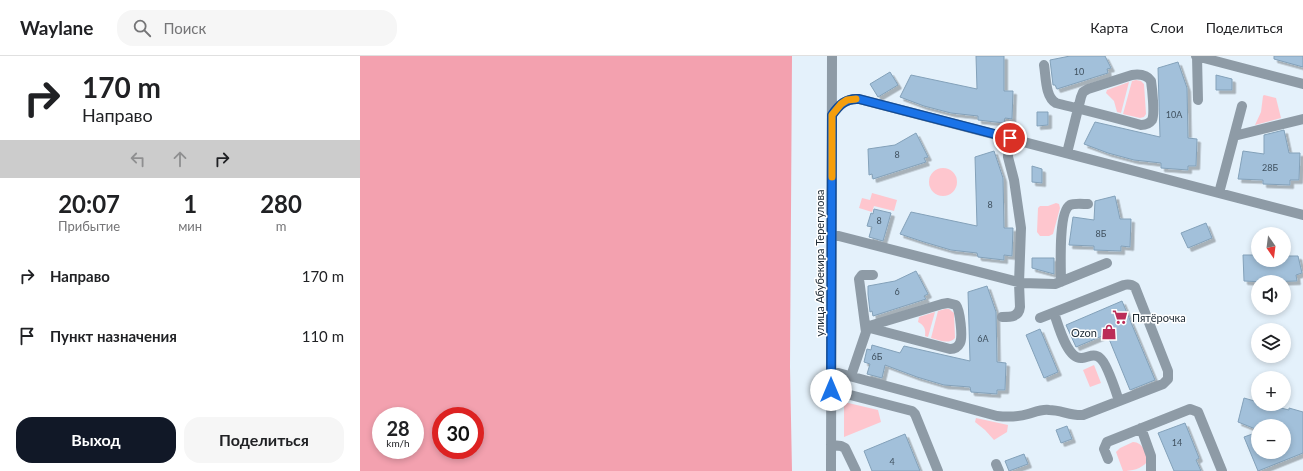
<!DOCTYPE html>
<html lang="ru">
<head>
<meta charset="utf-8">
<style>
  body { margin:0; font-family:Lato,sans-serif; background:#f6f6f6; color:#202124; height:100vh; display:flex; flex-direction:column; font-size:15px; white-space:nowrap }
  * { box-sizing:border-box; margin:0 }
  p { font-size:13px; color:#757577 }
  .icon { flex:none; width:22px; height:22px; fill:none; stroke:currentColor; stroke-width:2; stroke-linecap:round; stroke-linejoin:round }
  .map { position:relative; flex:1; overflow:hidden }
  .drawer { display:flex; flex-direction:column; background:#fff; width:360px }
  .drawer>* { flex:none }
  .top-card { background:#fff; color:#202124; overflow:hidden }
  .needle { width:26px; rotate:166deg }
  .buttons { position:absolute; left:891px; top:171px; display:grid; gap:8px }
  .buttons a { display:grid; place-items:center; width:40px; height:40px; border-radius:50%; background:#fff; box-shadow:0 2px 6px #0003; font-size:20px }
  .speed { position:absolute; left:12px; top:351px; display:flex; gap:8px; font-size:20px; font-weight:700; text-align:center }
  .speed>* { display:grid; place-content:center; width:52px; height:52px; border-radius:50%; background:#fff; box-shadow:0 2px 6px #0003; line-height:1 }
  .speed small { font-size:10px; font-weight:400 }
  .speed .limit { border:6px solid #d22; background:#fff; color:#111 }
  .pin { position:absolute; display:grid; place-items:center; width:34px; height:34px; color:#fff; margin:-17px; border:2px solid #fff; border-radius:50%; box-shadow:0 1px 4px #0007 }
  .me { position:absolute; width:44px; margin:-22px; rotate:0deg; stroke-linejoin:round; filter:drop-shadow(0 0 3px #0008) }
  .turn { display:flex; align-items:center; gap:14px; height:84px; padding:0 16px; font-size:18px }
  .turn .icon { width:52px; height:52px; stroke-width:2.5 }
  .turn b { display:block; font-size:28px; line-height:34px }
  .lanes { display:flex; align-items:center; height:38px; padding:0 16px; background:#0003; justify-content:center; gap:20px; direction:ltr }
  .lanes .off { opacity:.35 }
  .eta { display:flex; justify-content:space-evenly; align-items:center; height:68px; text-align:center }
  .eta b { font-size:24px; font-weight:700; line-height:28px }
  .primary-button { display:flex; gap:8px; margin-top:auto; padding:8px 16px }
  .primary-button a { flex:1; height:46px; border-radius:16px; background:#111827; color:#fff; font-size:16px; font-weight:700; line-height:46px; text-align:center }
  .primary-button a+a { background:#f6f6f6; color:#202124 }
  ul { padding:0; list-style:none }
  li { display:flex; align-items:center; gap:12px; height:60px; padding:0 16px }
  li div { flex:1 }
  li b { display:block; font-size:15px }
  li em { font-style:normal }
  header { display:flex; align-items:center; gap:24px; box-sizing:border-box; height:56px; padding:0 20px; background:#fff; border-bottom:1px solid #e0e0e0 }
  header strong { font-size:19px }
  nav { display:flex; gap:22px; margin-inline-start:auto; font-size:14px }
  .search { width:280px; height:36px; background:#f6f6f6; display:flex; align-items:center; gap:10px; box-sizing:border-box; padding:0 14px; border-radius:16px; color:#757577; font-size:15px }
  main { display:flex; flex:1; min-height:0 }
  .map>svg:first-child { display:block }
  .green { fill:#fec6ce }
  .forest { fill:#f3a1af; fill-rule:evenodd }
  .building { fill:#a2c0da; stroke:#83a1b9; filter:url(#shadow) }
  .lines { fill:none; stroke-linecap:round; stroke-linejoin:round }
  .minor { stroke:#8e9ba6; stroke-width:10 }
  .route-casing { stroke:#114b97; stroke-width:10 }
  .route { stroke:#1a73e8; stroke-width:7 }
  .slow { stroke:#f59e0b; stroke-width:7 }
  .labels { text-anchor:middle; dominant-baseline:central; stroke-width:3; stroke-linejoin:round; paint-order:stroke }
  .number-label { font-size:9px; fill:#40515f }
  .street-label { font-size:11px; fill:#202c36; stroke:#fff }
  .poi-label { font-size:11px; fill:#202c36; stroke:#fff; text-anchor:start }
</style>
</head>
<body>
<header>
<strong>Waylane</strong>
<div class="search"><svg class="icon" aria-label="search" viewBox="0 0 24 24"><circle cx="10" cy="10" r="6"/><path d="M15 15l6 6"/></svg>Поиск</div>
<nav><a>Карта</a><a>Слои</a><a>Поделиться</a></nav>
</header>
<main>
<section class="drawer">
<div class="top-card">
<div class="turn"><svg class="icon" aria-label="right" viewBox="0 0 24 24"><path d="M7 20v-9h11M14 6l5 5-5 5"/></svg><div><b>170 m</b>Направо</div></div>
<div class="lanes"><svg class="icon off" aria-label="left" viewBox="0 0 24 24"><path d="M17 20v-9H6M10 6l-5 5 5 5"/></svg><svg class="icon off" aria-label="ahead" viewBox="0 0 24 24"><path d="M12 20V5M6 11l6-6 6 6"/></svg><svg class="icon" aria-label="right" viewBox="0 0 24 24"><path d="M7 20v-9h11M14 6l5 5-5 5"/></svg></div>
</div>
<div class="eta">
<div><b>20:07</b><p>Прибытие</p></div>
<div><b>1</b><p>мин</p></div>
<div><b>280</b><p>m</p></div>
</div>
<ul>
<li><svg class="icon" aria-label="right" viewBox="0 0 24 24"><path d="M7 20v-9h11M14 6l5 5-5 5"/></svg><div><b>Направо</b></div><em>170 m</em></li>
<li><svg class="icon" aria-label="arrive" viewBox="0 0 24 24"><path d="M6 21V4h12l-3 4 3 4H6"/></svg><div><b>Пункт назначения</b></div><em>110 m</em></li>
</ul>
<div class="primary-button"><a>Выход</a><a>Поделиться</a></div>
</section>
<div class="map">
<svg width="943" height="415" viewBox="0 0 943 415">
  <defs>
    <filter id="shadow"><feDropShadow dx="3.5" dy="3.5" stdDeviation="0" flood-color="#0004"/></filter>
  </defs>
  <rect width="100%" height="100%" fill="#e4f1fb"/>
  <path class="green" d="M776,24L781,25L784,28L786,58L784,61L780,62L763,58L772,25Z
    M769,26L761,57L757,56L754,45L746,37L747,34Z
    M904,39L916,42L921,62L895,69L901,56L903,40Z
    M569 126a14 14 0 1 1 28 0a14 14 0 1 1-28 0Z
    M512,137L537,144L534,155L514,150L512,156L499,152L502,142L510,144Z
    M696,147L699,148L700,152L693,178L689,180H680L677,176L678,152L680,150H688Z
    M585,253H589L594,257L595,282C589,289 579,284 571,282L578,255Z
    M575,256L568,281L565,280C566,273 564,269 558,266L559,261Z
    M734,309L741,327L730,331L723,314Z
    M484,346L518,354L521,366L484,381Z
    M616,362L648,369L647,376L634,384L625,374L615,366Z
    M773,386C783,386 787,398 787,406C781,413 772,415 763,415L756,396L760,392Z"/>
  <path class="forest" d="M0,0H432L430,311L432,415H0ZM21,360H55V394H21ZM81,360H115V394H81Z"/>
  <path class="building" d="M616,0H644V35H653L652,63L645,62L644,67L618,64V60L591,57L564,50L540,41L551,19L617,33Z
    M710,0H745L751,12L747,13L748,17L697,33L695,29H693L690,4Z
    M914,0H943V11L914,3Z
    M818,6L827,32L828,82L837,83L836,110H828V114L801,112V107L774,104L748,97L724,88L735,66L800,81L798,12Z
    M530,16L538,29L518,41L510,28Z
    M856,19L872,23V34H856Z
    M677,56H688V69L677,70Z
    M924,74L929,97H940L939,124H930V129L903,128V124L878,123L883,95L904,98V79Z
    M556,77L568,101L564,102L566,106L513,123L512,118L509,119L508,93L535,89Z
    M634,95L643,122L644,172H653L652,200L644,199V204L618,201L617,197L591,194L564,186L540,178L551,156L617,170L615,101Z
    M672,110L682,113V127L672,126Z
    M755,140L760,163H771L770,191L761,190V195L734,194V190L709,189L713,161L734,164L735,145Z
    M514,153L531,157L523,185L509,181L512,171L507,170L511,157L513,158Z
    M846,167L852,182L828,192L821,177Z
    M883,199H898V204H924V200H938L942,217L936,219L937,225L904,226L884,225Z
    M672,202H694V218L672,212Z
    M556,215L568,238L564,240L566,243L513,260L512,255L510,256L508,238V230L535,225Z
    M627,230L636,256L637,306L646,307L645,334H637V338L611,336L610,331L584,329L557,321L525,309L522,322L507,318L510,308L504,306L507,293L511,294L512,289L540,297L544,290L610,305L608,236Z
    M762,245L795,324L770,334L747,278L716,291L706,269Z
    M680,273L698,316L684,322L666,279Z
    M884,342L898,346V348H905L929,354V352L943,356V397L898,415L884,381L898,376V396H924V370H898V374L878,366Z
    M825,367L839,402L836,404L841,415H814L798,377Z
    M707,370L712,383L701,387L696,374Z
    M545,378L560,415H512L504,395Z
    M664,398L668,408L649,415L645,405Z"/>
  <g class="lines">
    <path class="minor" d="M836,0L943,28
      M837,0L838,44
      M684,9C686,20 685,41 696,47C724,54 753,61 781,69C785,69 789,68 792,64C795,58 792,32 791,25C787,19 779,18 772,19L728,33L723,36L721,41L707,97
      M472,59C479,49 486,42 499,43L943,159
      M874,80L943,63
      M859,137L882,50
      M471,178L662,227L695,228L747,207
      M701,226C701,212 698,156 710,149C714,147 723,148 728,148
      M582,248L588,247L596,249C600,254 603,281 600,287C598,291 595,293 590,293L506,271Z
      M694,257C698,268 707,304 722,302C729,301 734,297 740,302C747,307 756,336 759,345
      M642,261C651,261 659,261 660,251L659,227L661,172L654,124L648,101L649,82
      M471,315L637,360C648,361 658,361 668,358C675,356 682,353 689,354C701,354 711,360 723,359L803,328L808,323V315L775,231C771,228 768,228 764,229L680,262
      M491,320L506,276L499,223L502,219H513
      M471,334L552,355L555,358L578,415
      M781,372L791,400V415
      M471,389L481,390L485,392L496,415
      M748,403L744,393L747,386L830,353L838,356L862,415
      M636,408L639,415
      M471,415L472,0"/>
  </g>
  <g class="lines">
    <g class="route-casing">
      <path id="route" d="M471,334L472,59C479,49 486,42 499,43L650,82"/>
    </g>
    <use href="#route" class="route"/>
    <path class="slow" d="M472,121V59L481,48L487,44L496,43"/>
  </g>
  <defs>
    <g id="supermarket-bare" transform="scale(1.2)"><path d="M-6-5.5h2.5l.6 2H6L4.5 2H-2.5L-4.4-4H-6ZM-1.5 3.2a1.3 1.3 0 1 0 .1 0ZM3 3.2a1.3 1.3 0 1 0 .1 0Z" fill="#bb2c58" stroke="#fff" stroke-width="2.5" paint-order="stroke"/></g>
    <g id="shop-bare" transform="scale(1.2)"><path d="M-5-2.5h2.3a2.7 3.5 0 0 1 5.4 0H5L5.5 6h-11ZM-1.5-2.5h3a1.5 2.3 0 0 0-3 0Z" fill="#bb2c58" stroke="#fff" stroke-width="2.5" paint-order="stroke"/></g>
  </defs>
  <g fill-rule="evenodd">
    <use href="#supermarket-bare" x="760" y="261"/>
    <use href="#shop-bare" x="749" y="276"/>
  </g>
  <g class="labels">
    <g class="number-label">
      <text x="719" y="15">10</text>
      <text x="814" y="58">10А</text>
      <text x="537" y="98">8</text>
      <text x="910" y="111">28Б</text>
      <text x="630" y="148">8</text>
      <text x="519" y="164">8</text>
      <text x="741" y="177">8Б</text>
      <text x="537" y="235">6</text>
      <text x="623" y="282">6А</text>
      <text x="517" y="300">6Б</text>
      <text x="817" y="386">14</text>
      <text x="532" y="405">4</text>
    </g>
    <g class="street-label">
      <text transform="translate(459 207) rotate(-90)">улица Абубекира Терегулова</text>
    </g>
    <g class="poi-label">
      <text x="772" y="261">Пятёрочка</text>
      <text x="737" y="276" text-anchor="end">Ozon</text>
    </g>
  </g>
</svg>
<div class="buttons">
<a><svg class="needle" viewBox="-14 -14 28 28"><path d="M0-13l5 13h-10z" fill="#e53935"/><path d="M0 13l5-13h-10z" fill="#757577"/></svg></a>
<a><svg class="icon" aria-label="sound" viewBox="0 0 24 24"><path d="M4 9h4l5-4v14l-5-4H4zM17 9q2 3 0 6"/></svg></a>
<a><svg class="icon" aria-label="layers" viewBox="0 0 24 24"><path d="M12 4l9 5-9 5-9-5zM3 14l9 5 9-5"/></svg></a>
<a>+</a>
<a>−</a>
</div>
<div class="speed"><div>28<small>km/h</small></div><div class="limit">30</div></div>
<div class="pin" style="left:650px;top:82px;background:#d93025"><svg class="icon" aria-label="arrive" viewBox="0 0 24 24"><path d="M6 21V4h12l-3 4 3 4H6"/></svg></div>
<svg class="me" style="left:471px;top:334px" viewBox="-20 -20 40 40"><circle r="19" fill="#fff"/><path d="M0-13L10 11 0 6-10 11z" fill="#1a73e8"/></svg>
</div>
</main>
</body>
</html>
